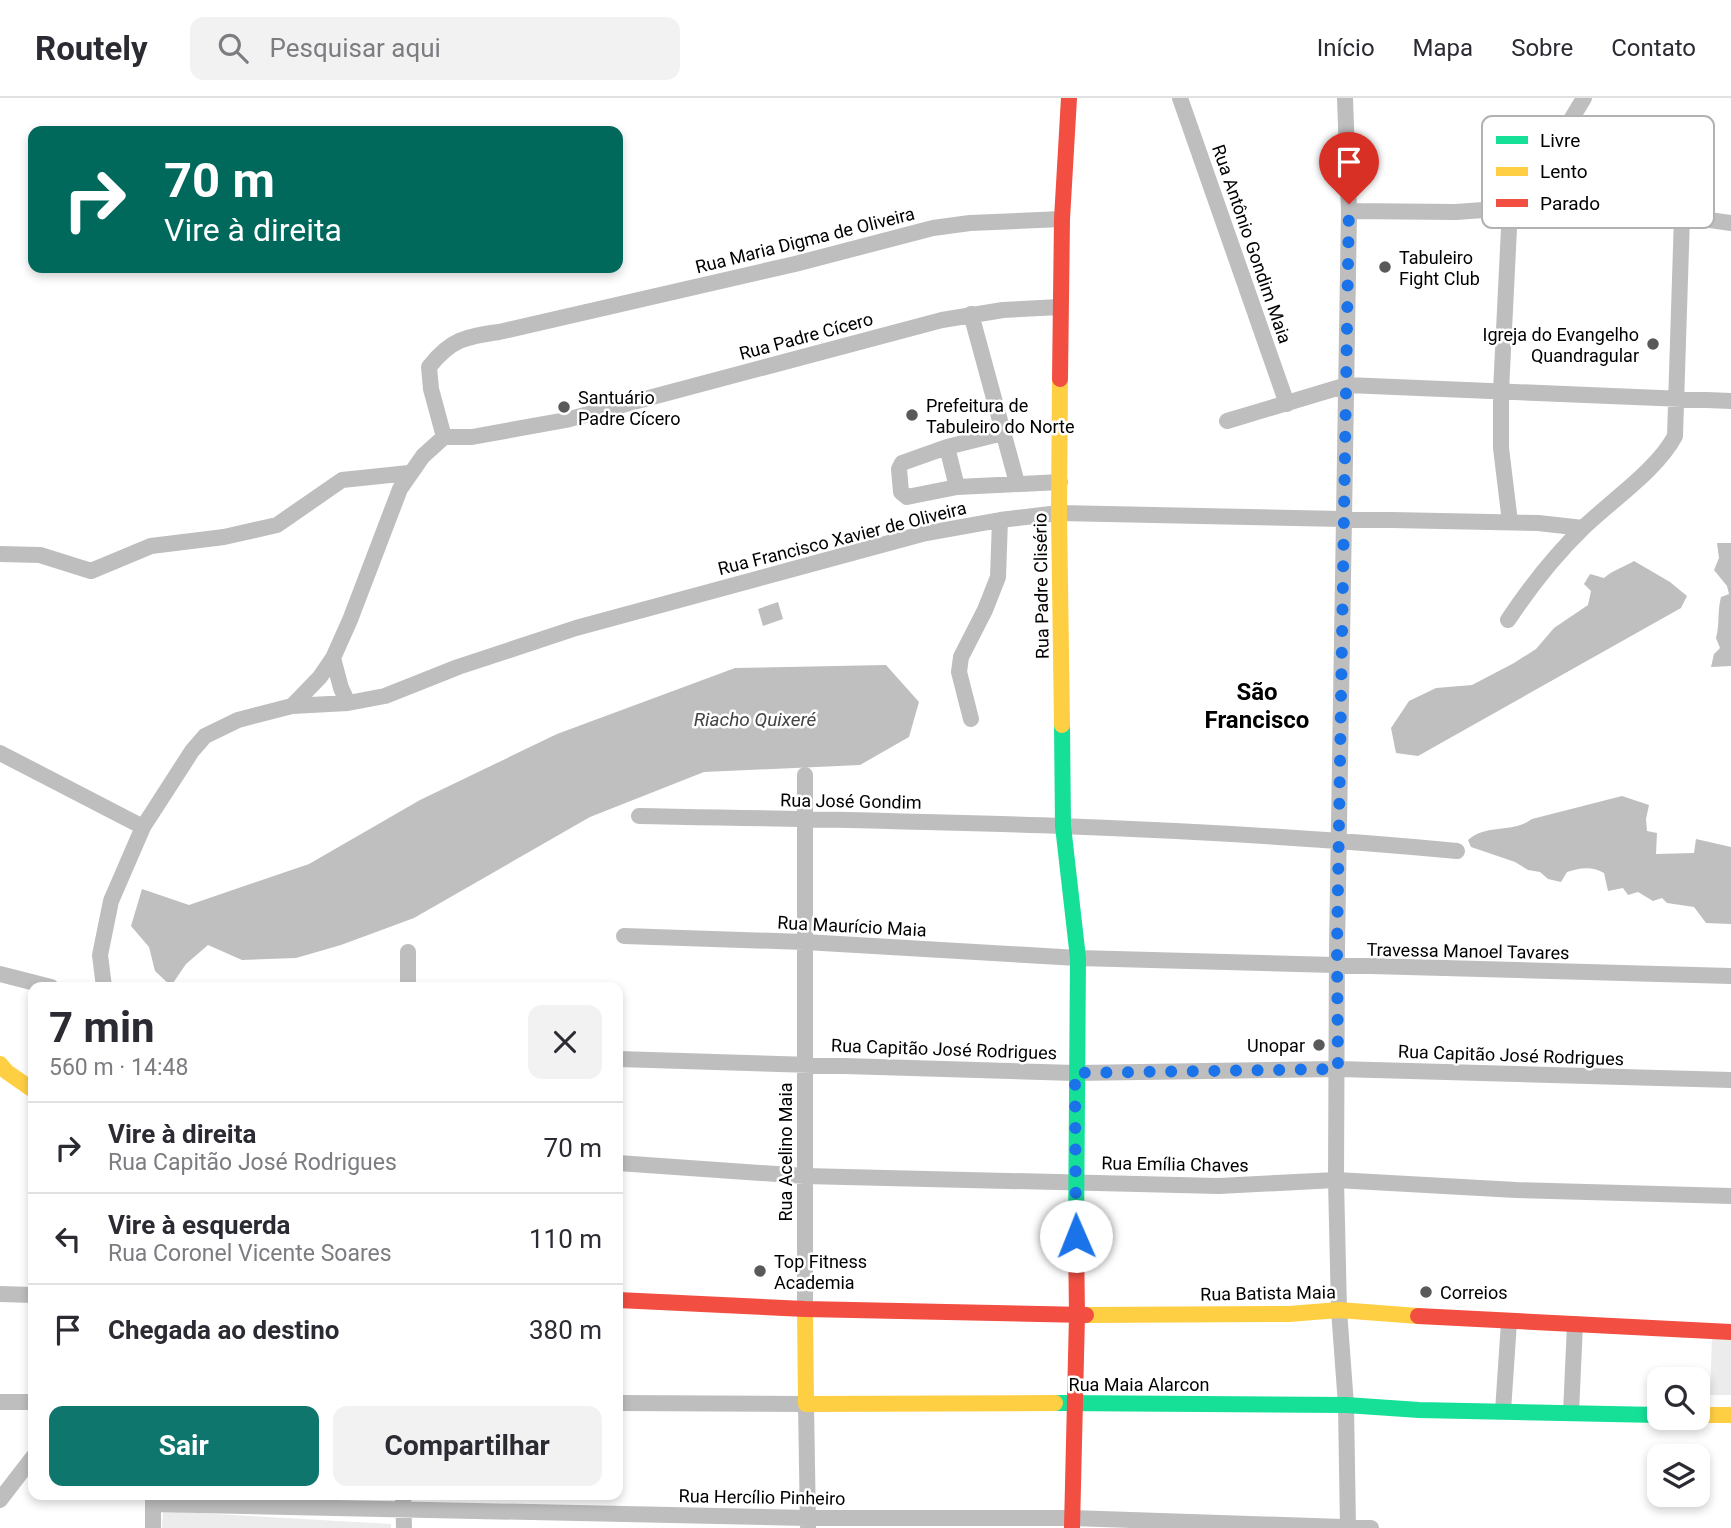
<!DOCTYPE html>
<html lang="pt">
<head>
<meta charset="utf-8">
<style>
  body { margin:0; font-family:Roboto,sans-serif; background:#f2f2f3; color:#2b2b33; height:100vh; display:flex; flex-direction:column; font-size:26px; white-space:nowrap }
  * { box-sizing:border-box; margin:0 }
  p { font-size:23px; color:#7c7c81 }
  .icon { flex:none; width:38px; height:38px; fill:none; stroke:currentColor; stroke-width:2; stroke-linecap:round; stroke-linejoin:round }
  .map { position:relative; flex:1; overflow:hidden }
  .panel { position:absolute; left:28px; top:884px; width:595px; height:518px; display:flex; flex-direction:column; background:#fff; border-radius:14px; box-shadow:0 4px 10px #0003 }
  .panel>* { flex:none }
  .hud { position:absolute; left:28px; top:28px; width:595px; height:147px; border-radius:14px; box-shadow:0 4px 10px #0003; background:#00695c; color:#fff; overflow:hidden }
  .controls { position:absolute; left:1647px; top:1269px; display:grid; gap:14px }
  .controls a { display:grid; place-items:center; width:63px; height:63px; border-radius:14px; background:#fff; box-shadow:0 4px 10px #0003; font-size:35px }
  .pin { position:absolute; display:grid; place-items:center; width:60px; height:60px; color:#fff; margin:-72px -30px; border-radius:50% 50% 50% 0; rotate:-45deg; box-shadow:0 0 7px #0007 }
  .pin .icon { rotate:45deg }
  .me { position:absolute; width:77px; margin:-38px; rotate:359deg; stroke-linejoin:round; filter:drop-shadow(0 0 5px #0008) }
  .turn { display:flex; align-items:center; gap:24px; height:147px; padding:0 21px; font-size:32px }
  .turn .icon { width:91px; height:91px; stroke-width:2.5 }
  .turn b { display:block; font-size:49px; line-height:60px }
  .round { display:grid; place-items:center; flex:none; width:74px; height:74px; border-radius:14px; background:#f2f2f3 }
  .summary { display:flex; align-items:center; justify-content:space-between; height:119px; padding:0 21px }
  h1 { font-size:42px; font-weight:700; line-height:52px }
  .primary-button { display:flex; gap:14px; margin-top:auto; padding:14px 21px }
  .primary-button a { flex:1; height:80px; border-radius:14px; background:#0f766e; color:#fff; font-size:28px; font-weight:700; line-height:80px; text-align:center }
  .primary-button a+a { background:#f2f2f3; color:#2b2b33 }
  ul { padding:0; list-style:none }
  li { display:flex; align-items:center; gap:21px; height:91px; padding:0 21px; border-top:2px solid #e1e1e2 }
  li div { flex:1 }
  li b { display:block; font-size:26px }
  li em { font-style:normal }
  header { display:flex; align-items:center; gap:42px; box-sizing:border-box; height:98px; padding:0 35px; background:#fff; border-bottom:2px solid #e1e1e2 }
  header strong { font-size:33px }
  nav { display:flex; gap:38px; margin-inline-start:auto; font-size:24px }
  .search { width:490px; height:63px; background:#f2f2f3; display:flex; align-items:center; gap:18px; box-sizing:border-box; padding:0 24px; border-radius:14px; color:#7c7c81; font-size:26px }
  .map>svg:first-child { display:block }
  .green { fill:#ececec }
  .water { fill:#bfbfbf }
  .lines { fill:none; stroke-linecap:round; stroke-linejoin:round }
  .street { stroke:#bebebe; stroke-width:16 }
  .fast { stroke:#16e098; stroke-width:16 }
  .slow { stroke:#ffcf43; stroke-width:16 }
  .jam { stroke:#f24e42; stroke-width:16 }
  .route { stroke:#1a73e8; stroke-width:12; stroke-dasharray:0 21.6 }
  .poi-dot { fill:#595959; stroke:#fff; stroke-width:2.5 }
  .labels { text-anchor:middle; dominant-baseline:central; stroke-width:5; stroke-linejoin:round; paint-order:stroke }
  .street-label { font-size:18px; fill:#000; stroke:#fff }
  .poi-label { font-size:18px; fill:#000; stroke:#fff; text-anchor:start }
  .water-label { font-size:19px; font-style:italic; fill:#444; stroke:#fff }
  .district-label { font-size:24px; font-weight:bold; fill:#000; stroke:#fff }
  .key { fill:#fff; stroke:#b2b2b2; stroke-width:2 }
  .key-label { font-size:19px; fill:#000 }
</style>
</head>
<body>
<header>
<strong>Routely</strong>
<div class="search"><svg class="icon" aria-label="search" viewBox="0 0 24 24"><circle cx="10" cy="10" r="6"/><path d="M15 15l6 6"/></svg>Pesquisar aqui</div>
<nav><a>Início</a><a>Mapa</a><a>Sobre</a><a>Contato</a></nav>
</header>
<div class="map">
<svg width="1731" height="1430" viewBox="0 0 1731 1430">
  <rect width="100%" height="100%" fill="#fff"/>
  <path class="green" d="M1712,1239L1731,1240V1297H1710Z
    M163,1413L391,1426V1430H162Z"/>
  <path class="water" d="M1717,445H1731V568L1711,569L1714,556L1720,550L1716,540C1720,526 1717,514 1721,499L1729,496L1727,488L1714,472L1719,460Z
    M1634,463L1670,484L1687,498L1681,510L1418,658L1396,655L1391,630L1409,603L1436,590L1472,587L1514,565L1536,551L1554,530L1588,507L1591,493L1584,486L1590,476L1604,480C1613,472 1624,469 1634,463Z
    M778,504L783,521L763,528L758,511Z
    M886,567L919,604L909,639L860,667L704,674L590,719L414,820L341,847L296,860L242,862L208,847L186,866L171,888L155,873L149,849L131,828L142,791L189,807L309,766L420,702L557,636L735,570Z
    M1622,698L1649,707L1646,721L1647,733L1657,735L1656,756L1694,755L1696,741L1731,749V826L1706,825L1694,809L1667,805L1662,800L1653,803L1638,794L1628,797L1623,790L1608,793L1604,775C1591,768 1581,770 1567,774L1561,784L1548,781L1540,774L1528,772L1515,764L1471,749L1468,742C1487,725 1512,736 1532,721Z"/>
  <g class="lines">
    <path class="street" d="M1180,0L1287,306
      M1345,0L1349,113L1337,849L1336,1082L1339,1212L1346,1307L1348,1430
      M1349,113L1456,114L1510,110L1610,118H1682L1731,125
      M1060,209L1003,212L942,222L566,322L472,339H444L431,291L429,269C451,241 465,239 499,234L795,166L933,130L970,125L1062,121
      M971,216L1017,385
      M1227,323L1347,287L1731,303
      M1003,335L947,349L902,365L899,371L901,394L907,399L957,389L1060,384
      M947,349L957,389
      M1510,424L1501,350V293L1510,110L1533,73L1560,40L1584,0
      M0,456L40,457L91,473L151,448L224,439L277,427L342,382L409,375
      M1508,522C1530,489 1554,458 1583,430C1612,402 1657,372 1675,338L1682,118
      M333,560L341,590L348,605
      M292,608L348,605L385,598L458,569L576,530L922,436L1000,422L1059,415L1538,425L1583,430
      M971,621L959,574L961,559L985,512L998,479L1000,422
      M0,655L143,729
      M639,718C912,723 1185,727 1457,753
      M624,838L805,844L1078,860L1731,878
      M0,876L51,889
      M104,889L100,857L111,803L143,729L192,653L205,638L238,622L292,608L320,579L333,560L350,522L400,391L423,358L444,339
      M408,889V854
      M618,961L1075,975L1338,971L1731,982
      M618,1065L805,1078L1219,1088L1336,1082L1516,1092L1731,1098
      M0,1196L33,1197
      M805,1211V677
      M0,1304H33
      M618,1305L806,1306L808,1428
      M1503,1313L1509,1224
      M1571,1315L1575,1226
      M403,1396L404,1430
      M0,1402L33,1359
      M153,1406L808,1420H1072L1371,1430
      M153,1430V1396"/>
    <path class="fast" d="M1062,627L1063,728L1078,860L1076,1138
      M1055,1305L1346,1307L1419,1312L1659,1317"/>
    <path class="slow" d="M1060,281L1059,415L1062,627
      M0,966L7,974L33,992
      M805,1211L806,1306L1055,1305
      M1086,1217L1289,1216L1339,1212L1418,1218
      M1698,1317H1731"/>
    <path class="jam" d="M1060,281L1062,121L1069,0
      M618,1202L805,1211L1086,1217
      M1418,1218L1731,1234
      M1072,1430L1077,1217L1076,1138"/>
  </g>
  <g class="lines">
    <path class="route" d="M1076,1138L1075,975L1338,971L1337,849L1349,106"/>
  </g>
  <g class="poi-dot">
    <circle cx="1385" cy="169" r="7"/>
    <circle cx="1653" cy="246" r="7"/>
    <circle cx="564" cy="309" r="7"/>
    <circle cx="912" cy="317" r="7"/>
    <circle cx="1319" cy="947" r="7"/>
    <circle cx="760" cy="1173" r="7"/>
    <circle cx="1426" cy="1194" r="7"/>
  </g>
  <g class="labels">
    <g class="street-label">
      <text transform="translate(805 142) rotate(-14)">Rua Maria Digma de Oliveira</text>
      <text transform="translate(1252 146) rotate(71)">Rua Antônio Gondim Maia</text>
      <text transform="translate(806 238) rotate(-15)">Rua Padre Cícero</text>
      <text transform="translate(842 440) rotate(-14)">Rua Francisco Xavier de Oliveira</text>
      <text transform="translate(1041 488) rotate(-91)">Rua Padre Clisério</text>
      <text transform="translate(851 703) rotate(1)">Rua José Gondim</text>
      <text transform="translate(852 828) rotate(3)">Rua Maurício Maia</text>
      <text transform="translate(1468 853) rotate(1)">Travessa Manoel Tavares</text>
      <text transform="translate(944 951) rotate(2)">Rua Capitão José Rodrigues</text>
      <text transform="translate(1511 957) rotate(2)">Rua Capitão José Rodrigues</text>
      <text transform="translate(785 1054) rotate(-90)">Rua Acelino Maia</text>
      <text transform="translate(1175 1066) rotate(1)">Rua Emília Chaves</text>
      <text transform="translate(1268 1195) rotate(-1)">Rua Batista Maia</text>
      <text x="1139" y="1286">Rua Maia Alarcon</text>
      <text transform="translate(762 1399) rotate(1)">Rua Hercílio Pinheiro</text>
    </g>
    <g class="poi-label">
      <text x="1399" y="159">Tabuleiro<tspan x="1399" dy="21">Fight Club</tspan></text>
      <text x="1639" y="236" text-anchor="end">Igreja do Evangelho<tspan x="1639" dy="21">Quandragular</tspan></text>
      <text x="578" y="299">Santuário<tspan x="578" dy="21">Padre Cícero</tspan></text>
      <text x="926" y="307">Prefeitura de<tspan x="926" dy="21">Tabuleiro do Norte</tspan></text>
      <text x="1305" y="947" text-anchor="end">Unopar</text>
      <text x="774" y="1163">Top Fitness<tspan x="774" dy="21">Academia</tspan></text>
      <text x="1440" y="1194">Correios</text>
    </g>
    <g class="water-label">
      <text x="755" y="621">Riacho Quixeré</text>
    </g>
    <g class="district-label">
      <text x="1257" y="594">São<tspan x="1257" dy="28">Francisco</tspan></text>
    </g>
  </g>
  <rect x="1482" y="18" width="232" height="112" rx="10" class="key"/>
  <rect x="1496" y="38" width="32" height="8" fill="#16e098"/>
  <rect x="1496" y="69" width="32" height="9" fill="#ffcf43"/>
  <rect x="1496" y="101" width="32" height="8" fill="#f24e42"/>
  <g class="key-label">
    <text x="1540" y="49">Livre</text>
    <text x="1540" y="80">Lento</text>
    <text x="1540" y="112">Parado</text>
  </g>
</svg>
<div class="controls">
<a><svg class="icon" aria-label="search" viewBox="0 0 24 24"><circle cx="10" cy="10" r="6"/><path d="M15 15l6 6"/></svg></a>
<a><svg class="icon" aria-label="layers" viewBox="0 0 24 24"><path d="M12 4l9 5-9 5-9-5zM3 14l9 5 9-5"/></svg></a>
</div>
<div class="pin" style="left:1349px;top:106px;background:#d93025"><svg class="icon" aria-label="arrive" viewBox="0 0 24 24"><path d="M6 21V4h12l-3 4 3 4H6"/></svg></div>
<svg class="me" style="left:1076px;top:1138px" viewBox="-20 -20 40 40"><circle r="19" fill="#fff"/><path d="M0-13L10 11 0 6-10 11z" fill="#1a73e8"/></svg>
<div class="hud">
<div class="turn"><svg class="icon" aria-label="right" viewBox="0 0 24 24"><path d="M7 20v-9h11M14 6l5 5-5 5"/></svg><div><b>70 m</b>Vire à direita</div></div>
</div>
<section class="panel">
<div class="summary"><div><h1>7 min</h1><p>560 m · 14:48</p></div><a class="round"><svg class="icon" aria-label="close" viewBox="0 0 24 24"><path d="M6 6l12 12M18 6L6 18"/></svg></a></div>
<ul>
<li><svg class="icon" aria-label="right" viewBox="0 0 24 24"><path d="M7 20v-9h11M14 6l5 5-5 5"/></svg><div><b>Vire à direita</b><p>Rua Capitão José Rodrigues</p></div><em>70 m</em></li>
<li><svg class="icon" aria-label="left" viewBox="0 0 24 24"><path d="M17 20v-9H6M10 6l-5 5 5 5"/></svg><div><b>Vire à esquerda</b><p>Rua Coronel Vicente Soares</p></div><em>110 m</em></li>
<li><svg class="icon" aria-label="arrive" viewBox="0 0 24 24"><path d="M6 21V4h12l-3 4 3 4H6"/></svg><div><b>Chegada ao destino</b></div><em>380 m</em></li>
</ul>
<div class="primary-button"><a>Sair</a><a>Compartilhar</a></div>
</section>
</div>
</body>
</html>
